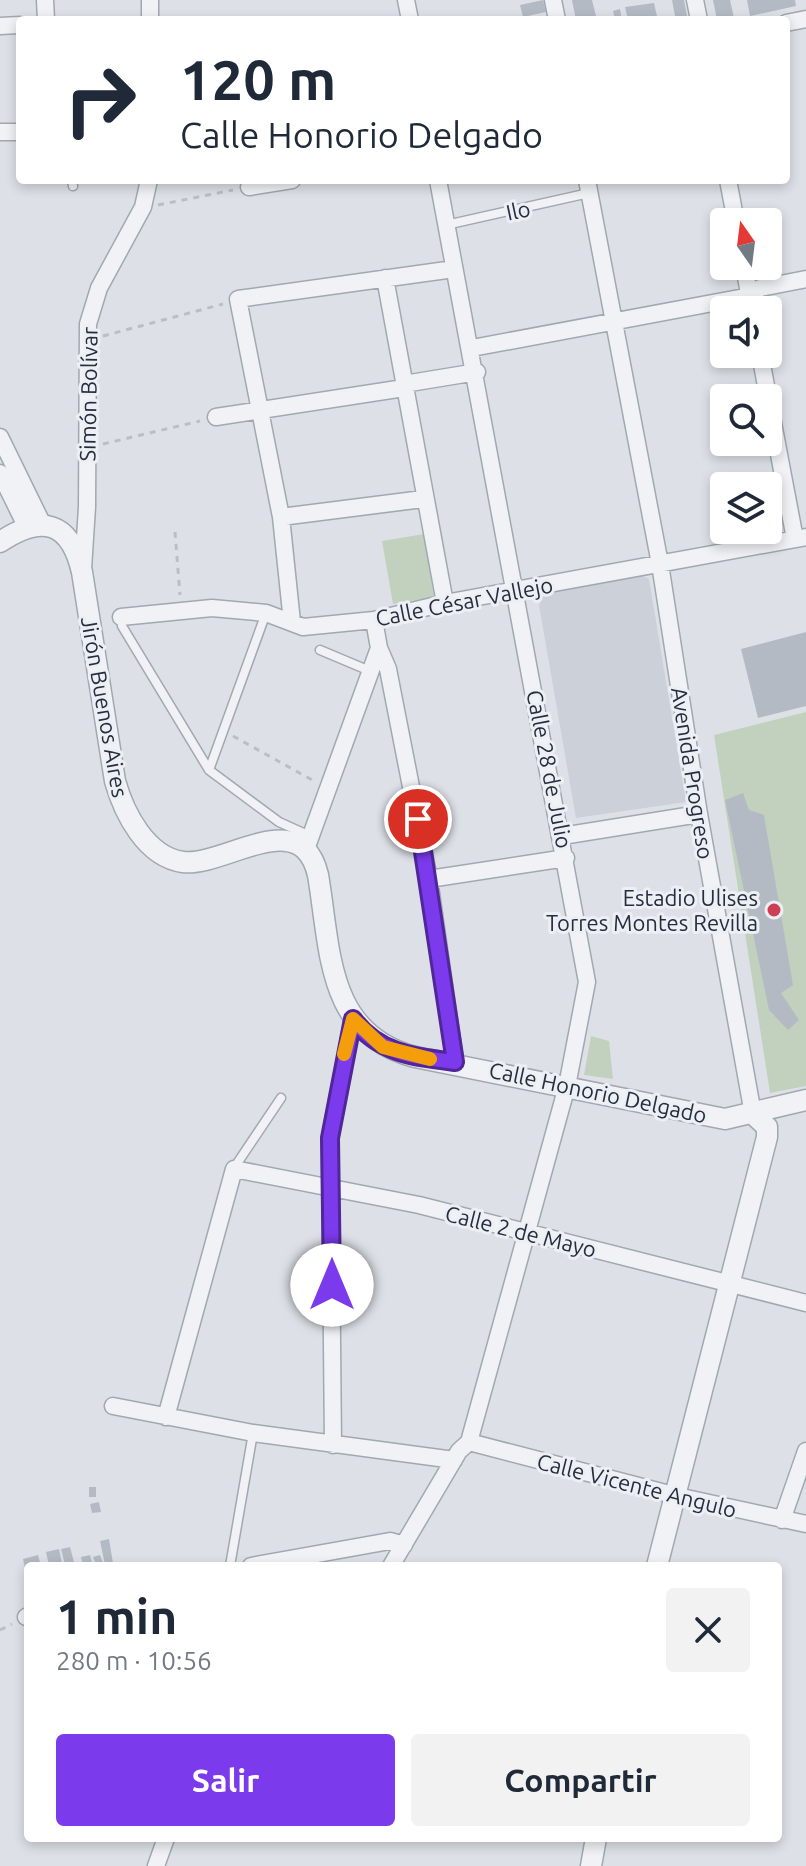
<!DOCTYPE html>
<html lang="es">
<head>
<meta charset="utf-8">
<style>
  body { margin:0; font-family:Ubuntu,sans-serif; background:#f2f2f3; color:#1f2937; height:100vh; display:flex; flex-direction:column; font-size:30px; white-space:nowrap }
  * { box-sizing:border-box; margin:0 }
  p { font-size:26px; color:#747a83 }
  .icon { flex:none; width:44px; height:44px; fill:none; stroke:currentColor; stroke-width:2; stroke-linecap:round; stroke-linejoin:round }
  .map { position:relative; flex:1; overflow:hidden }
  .details { position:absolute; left:24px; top:1562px; width:758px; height:280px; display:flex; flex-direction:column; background:#fff; border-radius:8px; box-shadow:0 4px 12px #0003 }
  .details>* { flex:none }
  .guide { position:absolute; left:16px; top:16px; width:774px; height:168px; border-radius:8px; box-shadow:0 4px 12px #0003; background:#fff; color:#1f2937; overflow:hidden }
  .needle { width:52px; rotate:346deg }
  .fabs { position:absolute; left:710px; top:208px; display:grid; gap:16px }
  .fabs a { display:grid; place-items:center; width:72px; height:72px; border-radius:8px; background:#fff; box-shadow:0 4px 12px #0003; font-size:40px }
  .pin { position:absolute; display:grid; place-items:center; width:68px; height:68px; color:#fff; margin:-34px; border:4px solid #fff; border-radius:50%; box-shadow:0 2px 8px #0007 }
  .me { position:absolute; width:88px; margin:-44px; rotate:0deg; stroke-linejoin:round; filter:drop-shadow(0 0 6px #0008) }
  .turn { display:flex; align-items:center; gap:28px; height:168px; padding:0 32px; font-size:36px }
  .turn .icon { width:104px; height:104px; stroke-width:2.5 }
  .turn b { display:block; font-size:56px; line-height:68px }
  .round { display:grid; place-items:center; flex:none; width:84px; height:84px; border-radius:8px; background:#f2f2f3 }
  .head { display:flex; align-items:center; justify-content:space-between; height:136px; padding:0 32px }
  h1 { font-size:48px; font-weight:600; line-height:60px }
  .button { display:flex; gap:16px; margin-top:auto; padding:16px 32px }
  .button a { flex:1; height:92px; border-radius:8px; background:#7c3aed; color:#fff; font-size:32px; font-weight:600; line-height:92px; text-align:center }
  .button a+a { background:#f2f2f3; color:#1f2937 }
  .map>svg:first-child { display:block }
  .built { fill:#cbd0d9 }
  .green { fill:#c2d1be }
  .building { fill:#b4bac4 }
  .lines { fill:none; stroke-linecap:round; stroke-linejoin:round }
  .service-casing { stroke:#a2a8b1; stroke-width:11 }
  .minor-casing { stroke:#a2a8b1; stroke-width:19 }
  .tertiary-casing { stroke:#a2a8b1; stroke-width:23 }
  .path { stroke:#bbbfc5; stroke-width:3; stroke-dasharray:6 6; stroke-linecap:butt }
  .service { stroke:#f0f2f5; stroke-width:8 }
  .minor { stroke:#f0f2f5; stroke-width:16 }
  .tertiary { stroke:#f0f2f5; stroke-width:20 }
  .route-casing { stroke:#51269a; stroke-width:20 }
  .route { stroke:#7c3aed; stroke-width:14 }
  .slow { stroke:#f59e0b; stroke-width:14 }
  .poi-dot { fill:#cf3f53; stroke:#ecf0f5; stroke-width:3 }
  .labels { text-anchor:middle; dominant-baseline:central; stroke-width:6; stroke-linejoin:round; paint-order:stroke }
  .street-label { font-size:22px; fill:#262e3e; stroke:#ecf0f5 }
  .poi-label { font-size:22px; fill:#262e3e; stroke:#ecf0f5; text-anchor:end }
</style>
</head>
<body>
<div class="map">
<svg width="806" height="1866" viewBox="0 0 806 1866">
  <rect width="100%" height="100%" fill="#dde1e7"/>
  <path class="built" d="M643,576L649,579L686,802L576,818L539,605L544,595Z"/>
  <path class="green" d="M424,534L434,597L393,604L382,541Z
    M806,712V1086L770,1093L714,735Z
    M591,1036L609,1041L613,1079L584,1075Z"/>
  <path class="building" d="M543,0L546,12L523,17L520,5Z
    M572,0H592L597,20H576Z
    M672,0H684L687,16H691L692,20H664L675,16Z
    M713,0H730L734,18L717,20Z
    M747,0H795L796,6L750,16Z
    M654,3L657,16L652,20H628L625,7Z
    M620,9L622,20H615L613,11Z
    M806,632V706L758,718L741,649Z
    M743,793L749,810L764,815L793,985L781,993L799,1020L788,1030L769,1010L725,800Z
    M89,1487H96V1497H89Z
    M99,1502L101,1512L92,1513L90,1504Z
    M109,1539L113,1563L105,1565L100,1541Z
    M70,1547L74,1562L65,1565L61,1549Z
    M59,1549L62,1563L49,1566L46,1552Z
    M38,1555L41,1566H28L27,1578L23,1559Z
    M90,1555L93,1566H83L81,1557Z
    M100,1555L103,1563L96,1565L93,1557Z"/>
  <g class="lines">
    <g class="service-casing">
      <path id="service" d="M72,180L73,186
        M446,225L589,193
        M121,618L122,626L209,770L279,822L310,836
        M320,650L370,671
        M209,770L266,613
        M234,1168L281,1098
        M230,1566L253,1433"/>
    </g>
    <g class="minor-casing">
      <path id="minor" d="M45,0L46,20
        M150,0V20
        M406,0L410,20
        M553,0L557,20
        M695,0L699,20
        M786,23L806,19
        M0,26L20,25
        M0,132H20
        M587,180L660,564L699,814L753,1114
        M728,180L736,222
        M249,187L292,180
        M744,266L752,310
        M385,278L445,603
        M472,348L750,296L760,288L806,279
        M760,354L795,539
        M216,417L404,388L410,383L477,372
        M0,437L43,525
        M0,473L26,526
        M281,517L423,499
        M83,569L87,507L88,324L99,288L143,207L149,180
        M121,617L212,608L266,613L303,627L374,620L445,603L806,537
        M374,620L379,648L388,669L429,879L455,1062
        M292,622L281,517L238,299L454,269
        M562,836L699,814
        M305,852L379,648
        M429,879L566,858
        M113,1406L253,1433L454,1460
        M166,1417L234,1169L419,1205L806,1303
        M469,1442L677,1496L806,1524
        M333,1445L330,1138L353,1019
        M782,1520L806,1451
        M251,1566L390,1541L404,1545
        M391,1566L459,1451L469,1442L567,1086L587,982L438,180
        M26,1617L28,1616
        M156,1866L166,1838"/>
    </g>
    <g class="tertiary-casing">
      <path id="tertiary" d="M0,542C42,514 70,521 82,572L115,781C124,813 146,857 183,862C225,867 301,803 318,875C331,951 326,1034 415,1057L725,1119L806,1100
        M657,1566L767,1137V1127L753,1114
        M591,1866L596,1838"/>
    </g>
    <path class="path" d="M158,205L233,190
      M103,336L223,304
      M103,444L200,421
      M175,532L180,595
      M233,736L314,781
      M0,1630L12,1624"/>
    <use href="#service" class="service"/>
    <use href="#minor" class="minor"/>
    <use href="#tertiary" class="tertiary"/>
  </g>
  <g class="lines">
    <g class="route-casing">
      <path id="route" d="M332,1285L330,1138L353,1019C379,1054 415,1057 455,1062L418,819"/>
    </g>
    <use href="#route" class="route"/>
    <path class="slow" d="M344,1054L353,1019L383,1047L430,1059"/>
  </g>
  <circle class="poi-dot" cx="774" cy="910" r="8"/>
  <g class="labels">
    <g class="street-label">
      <text transform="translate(518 210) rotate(-12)">Ilo</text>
      <text transform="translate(88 394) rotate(-89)">Simón Bolívar</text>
      <text transform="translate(464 601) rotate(-11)">Calle César Vallejo</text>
      <text transform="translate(105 707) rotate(80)">Jirón Buenos Aires</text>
      <text transform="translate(550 769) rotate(79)">Calle 28 de Julio</text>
      <text transform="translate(693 773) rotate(81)">Avenida Progreso</text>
      <text transform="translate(598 1092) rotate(12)">Calle Honorio Delgado</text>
      <text transform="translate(521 1231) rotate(14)">Calle 2 de Mayo</text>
      <text transform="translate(637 1485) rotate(14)">Calle Vicente Angulo</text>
    </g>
    <g class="poi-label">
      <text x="758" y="897">Estadio Ulises<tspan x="758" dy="25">Torres Montes Revilla</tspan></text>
    </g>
  </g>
</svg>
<div class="fabs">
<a><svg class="needle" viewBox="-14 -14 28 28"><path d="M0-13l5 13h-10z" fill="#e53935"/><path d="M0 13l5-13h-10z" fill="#747a83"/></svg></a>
<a><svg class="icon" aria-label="sound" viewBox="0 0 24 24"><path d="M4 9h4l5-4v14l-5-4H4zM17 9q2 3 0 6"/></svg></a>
<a><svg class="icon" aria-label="search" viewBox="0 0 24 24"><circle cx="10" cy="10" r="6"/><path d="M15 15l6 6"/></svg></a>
<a><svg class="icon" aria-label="layers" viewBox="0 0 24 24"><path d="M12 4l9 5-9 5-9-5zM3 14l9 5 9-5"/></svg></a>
</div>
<div class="pin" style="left:418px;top:819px;background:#d93025"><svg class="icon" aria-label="arrive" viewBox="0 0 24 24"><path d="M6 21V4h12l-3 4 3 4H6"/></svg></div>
<svg class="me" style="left:332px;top:1285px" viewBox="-20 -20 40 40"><circle r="19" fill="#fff"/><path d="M0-13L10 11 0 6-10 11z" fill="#7c3aed"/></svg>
<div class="guide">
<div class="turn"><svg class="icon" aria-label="right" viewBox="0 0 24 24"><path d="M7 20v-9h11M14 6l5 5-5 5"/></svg><div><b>120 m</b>Calle Honorio Delgado</div></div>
</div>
<section class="details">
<div class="head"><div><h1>1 min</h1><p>280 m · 10:56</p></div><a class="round"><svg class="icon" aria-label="close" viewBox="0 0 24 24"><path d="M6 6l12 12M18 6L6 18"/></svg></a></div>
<div class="button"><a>Salir</a><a>Compartir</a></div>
</section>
</div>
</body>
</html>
